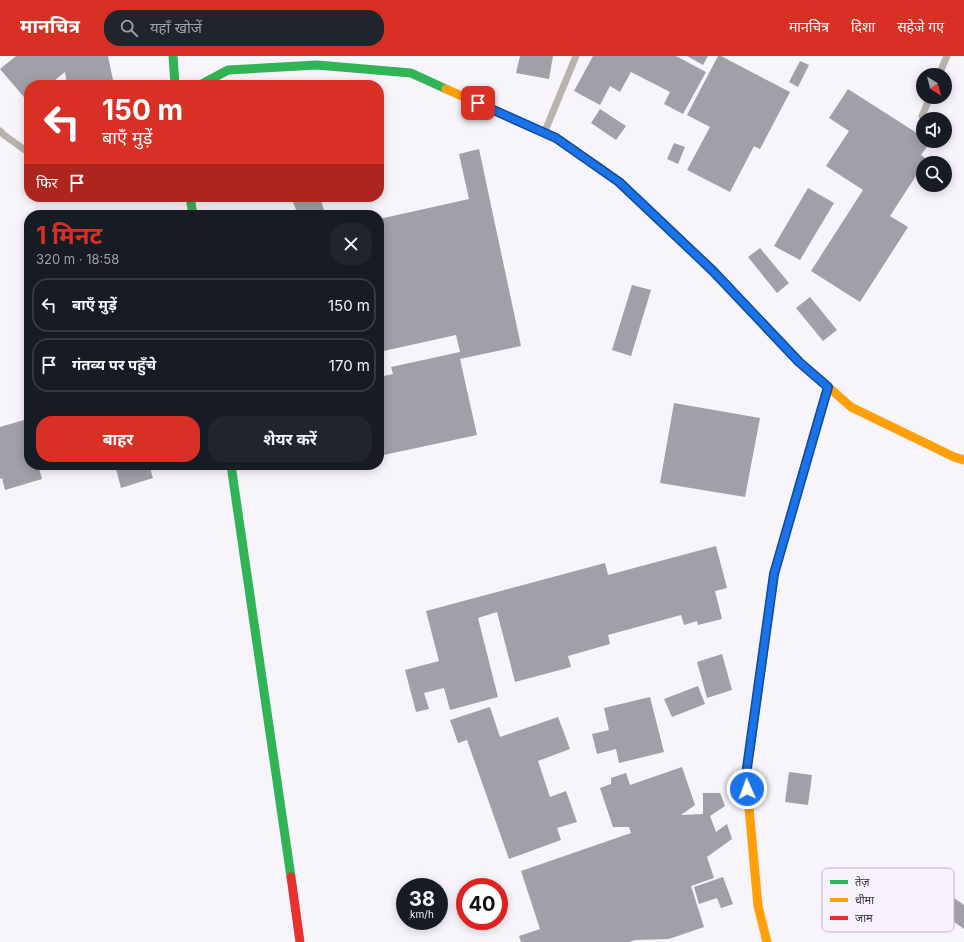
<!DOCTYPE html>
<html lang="hi">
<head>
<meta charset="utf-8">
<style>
  body { margin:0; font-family:Inter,"Noto Sans Devanagari",sans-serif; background:#20242c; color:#f1f3f6; height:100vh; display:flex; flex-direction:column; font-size:15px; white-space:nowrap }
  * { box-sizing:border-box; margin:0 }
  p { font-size:13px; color:#9ea1a6 }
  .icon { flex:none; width:22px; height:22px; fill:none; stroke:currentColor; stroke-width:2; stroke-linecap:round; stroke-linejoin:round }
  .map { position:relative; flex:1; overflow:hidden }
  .details { position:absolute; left:24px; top:154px; width:360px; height:260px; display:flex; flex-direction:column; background:#171b24; border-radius:16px; box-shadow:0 2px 10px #0003 }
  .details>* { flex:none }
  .top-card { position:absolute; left:24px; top:24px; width:360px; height:122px; border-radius:16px; box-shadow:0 2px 10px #0003; background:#d93025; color:#fff; overflow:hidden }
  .needle { width:26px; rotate:144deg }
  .buttons { position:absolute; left:916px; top:12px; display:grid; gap:8px }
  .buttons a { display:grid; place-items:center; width:36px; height:36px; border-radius:50%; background:#171b24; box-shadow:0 2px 10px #0003; font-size:20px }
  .speed { position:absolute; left:396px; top:822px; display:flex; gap:8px; font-size:20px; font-weight:700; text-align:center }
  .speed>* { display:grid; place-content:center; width:52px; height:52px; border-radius:50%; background:#171b24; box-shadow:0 2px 10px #0003; line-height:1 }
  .speed small { font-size:10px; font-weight:400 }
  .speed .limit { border:6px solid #d22; background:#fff; color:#111 }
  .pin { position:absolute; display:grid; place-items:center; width:34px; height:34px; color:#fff; margin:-17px; border-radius:8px; box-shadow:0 2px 6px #0006 }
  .me { position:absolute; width:44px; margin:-22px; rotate:358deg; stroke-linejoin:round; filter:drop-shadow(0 0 3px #0008) }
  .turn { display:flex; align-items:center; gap:14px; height:84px; padding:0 12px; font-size:18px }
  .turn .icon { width:52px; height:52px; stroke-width:2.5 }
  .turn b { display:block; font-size:28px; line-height:34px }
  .then { display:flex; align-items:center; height:38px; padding:0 12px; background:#0003; gap:8px; font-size:15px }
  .round { display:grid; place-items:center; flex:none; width:42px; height:42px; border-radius:16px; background:#20242c }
  .head { display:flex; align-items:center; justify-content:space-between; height:68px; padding:0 12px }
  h1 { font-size:24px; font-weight:700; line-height:30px; color:#d93025 }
  .button { display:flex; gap:8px; margin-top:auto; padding:8px 12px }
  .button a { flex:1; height:46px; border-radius:16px; background:#d93025; color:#fff; font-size:16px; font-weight:700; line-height:46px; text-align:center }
  .button a+a { background:#20242c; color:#f1f3f6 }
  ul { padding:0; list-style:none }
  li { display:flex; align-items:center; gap:12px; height:54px; margin:0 8px 6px; padding:0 4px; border:2px solid #363941; border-radius:16px }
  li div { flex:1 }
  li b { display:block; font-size:15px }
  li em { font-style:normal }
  header { display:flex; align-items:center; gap:24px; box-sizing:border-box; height:56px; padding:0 20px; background:#d93025; color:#fff }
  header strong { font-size:19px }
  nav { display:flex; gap:22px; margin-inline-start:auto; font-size:14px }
  .search { width:280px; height:36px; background:#20242c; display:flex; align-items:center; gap:10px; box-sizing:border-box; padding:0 14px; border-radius:16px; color:#9ea1a6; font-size:15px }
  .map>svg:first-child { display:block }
  .building { fill:#a19fa8 }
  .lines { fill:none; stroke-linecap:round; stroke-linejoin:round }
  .lane { stroke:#b8b3ac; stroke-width:7 }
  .fast { stroke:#30b455; stroke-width:9 }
  .slow { stroke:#ff9f0a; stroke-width:9 }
  .jam { stroke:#e5322d; stroke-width:9 }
  .route-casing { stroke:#114b97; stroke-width:10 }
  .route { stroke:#1a73e8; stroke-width:7 }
  .key { fill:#f9f1fe; stroke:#beb6c3; stroke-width:1 }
  .key-label { font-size:11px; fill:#342d39 }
</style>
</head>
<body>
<header>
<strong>मानचित्र</strong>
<div class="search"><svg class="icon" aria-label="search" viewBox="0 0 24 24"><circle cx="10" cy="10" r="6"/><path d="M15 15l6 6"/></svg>यहाँ खोजें</div>
<nav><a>मानचित्र</a><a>दिशा</a><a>सहेजे गए</a></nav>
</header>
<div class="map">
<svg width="964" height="886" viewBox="0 0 964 886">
  <rect width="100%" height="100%" fill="#f8f4fb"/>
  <path class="building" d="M16,0H108L114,29H67L65,16L49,29H29V47L0,13Z
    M520,0H553L549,23L516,17Z
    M593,0H676L706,16L683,58L664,48L670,36L631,16L620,36L610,30L600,49L574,35Z
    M687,0H708L703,9Z
    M718,0H721L790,36L760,93L754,90L730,136L687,114L710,71L687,59Z
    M800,5L809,9L798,31L789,26Z
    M848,33L923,81V85H931L921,99L927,103L924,107H923V109L890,160L908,171L860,246L811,215L863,134L826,110L849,75L829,62Z
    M600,53L626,70L616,84L591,67Z
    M674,87L685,91L678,108L667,103Z
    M479,93L521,290L460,303L477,379L379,400V321L393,318L391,311L460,296L456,279L379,296V163L469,143L459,98Z
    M808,132L834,147L800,204L774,190Z
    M307,141H320L324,154L308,159H298L293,146Z
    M760,192L789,227L777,237L748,201Z
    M632,229L651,234L631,300L612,294Z
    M810,241L837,274L823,285L796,252Z
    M674,347L760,362L745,441L660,427Z
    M24,364L29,379V409H38L42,423L5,434L2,422L0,423V371Z
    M115,409H149L153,422L121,432Z
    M323,409H337V410L324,412Z
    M716,490L727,532L715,535L722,563L698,569L697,565L684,569L681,559L608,579L610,588L568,600L571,611L515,626L497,556L478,562L498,641L450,654L444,632L424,637L429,653L416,656L405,614L439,605L426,555L605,507L608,519Z
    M722,598L732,634L707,642L697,606Z
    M698,630L705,648L672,661L664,643Z
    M650,641L664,696L619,707L616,693L597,698L592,678L609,674L604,652Z
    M490,651L500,681L558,661L570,693L538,705L550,741L566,735L577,766L557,772L561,784L509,803L467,684L458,687L450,664Z
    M682,711L695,749L681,759L703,758V737H720L725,750L710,760L716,776L727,768L732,783L707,801L714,822L691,830L704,871L669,883L635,884L629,886H521L519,880L540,873L521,815L631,777L629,771H613L600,732L611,728V722L626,717L630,729Z
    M789,716L812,719L808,749L785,746Z
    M723,821L733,848L721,852L717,842L699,848L694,831Z
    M947,837L964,849V873L936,853Z"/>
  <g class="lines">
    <path class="lane" d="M939,19L947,0
      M922,60L930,41
      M0,75L4,79L29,97
      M545,75L576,0"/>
    <path class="fast" d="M173,0L175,29
      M200,29L228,14L317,9L411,17L446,33
      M597,110L619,126L713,215L799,305
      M190,141L193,159
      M231,409L291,821
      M750,693L774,518L806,406"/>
    <path class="slow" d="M446,33L556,82L597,110
      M799,305L851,351L954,401L964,404
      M750,693L746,719L758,850L767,886"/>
    <path class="jam" d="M806,406L828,331
      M291,821L300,886"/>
  </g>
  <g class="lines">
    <g class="route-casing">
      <path id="route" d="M478,47L556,82L619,126L713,215L799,306L828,331L774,518L746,719L747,733"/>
    </g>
    <use href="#route" class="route"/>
  </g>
  <rect x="822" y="812" width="132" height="64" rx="6" class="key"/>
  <rect x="830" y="824" width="18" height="4" fill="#30b455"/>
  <rect x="830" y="842" width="18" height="4" fill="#ff9f0a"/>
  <rect x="830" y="860" width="18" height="4" fill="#e5322d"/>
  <g class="key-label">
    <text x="855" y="830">तेज़</text>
    <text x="855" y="848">धीमा</text>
    <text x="855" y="866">जाम</text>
  </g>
</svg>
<div class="buttons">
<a><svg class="needle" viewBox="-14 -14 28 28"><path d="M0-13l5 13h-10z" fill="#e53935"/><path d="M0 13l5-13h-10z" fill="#9ea1a6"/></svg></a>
<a><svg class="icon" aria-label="sound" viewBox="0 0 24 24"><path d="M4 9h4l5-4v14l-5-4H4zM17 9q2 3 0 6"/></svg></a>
<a><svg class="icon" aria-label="search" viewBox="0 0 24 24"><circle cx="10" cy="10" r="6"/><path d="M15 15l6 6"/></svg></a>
</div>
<div class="speed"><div>38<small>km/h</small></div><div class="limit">40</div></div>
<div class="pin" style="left:478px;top:47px;background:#d93025"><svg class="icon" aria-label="arrive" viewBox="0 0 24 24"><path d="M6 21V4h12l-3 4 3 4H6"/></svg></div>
<svg class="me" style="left:747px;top:733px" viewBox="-20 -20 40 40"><circle r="17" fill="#1a73e8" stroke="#fff" stroke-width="3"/><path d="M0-11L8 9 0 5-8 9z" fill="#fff"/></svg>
<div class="top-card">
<div class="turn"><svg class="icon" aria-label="left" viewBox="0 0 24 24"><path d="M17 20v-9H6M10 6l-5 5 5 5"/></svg><div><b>150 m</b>बाएँ मुड़ें</div></div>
<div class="then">फिर<svg class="icon" aria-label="arrive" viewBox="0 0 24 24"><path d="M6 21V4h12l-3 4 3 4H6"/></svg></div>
</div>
<section class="details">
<div class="head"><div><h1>1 मिनट</h1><p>320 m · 18:58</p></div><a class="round"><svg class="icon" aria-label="close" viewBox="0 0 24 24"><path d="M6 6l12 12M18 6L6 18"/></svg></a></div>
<ul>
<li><svg class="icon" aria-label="left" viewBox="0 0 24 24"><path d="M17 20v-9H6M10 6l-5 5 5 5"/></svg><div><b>बाएँ मुड़ें</b></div><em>150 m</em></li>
<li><svg class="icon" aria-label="arrive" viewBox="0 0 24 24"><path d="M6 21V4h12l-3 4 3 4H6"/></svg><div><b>गंतव्य पर पहुँचे</b></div><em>170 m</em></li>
</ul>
<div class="button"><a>बाहर</a><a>शेयर करें</a></div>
</section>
</div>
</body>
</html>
